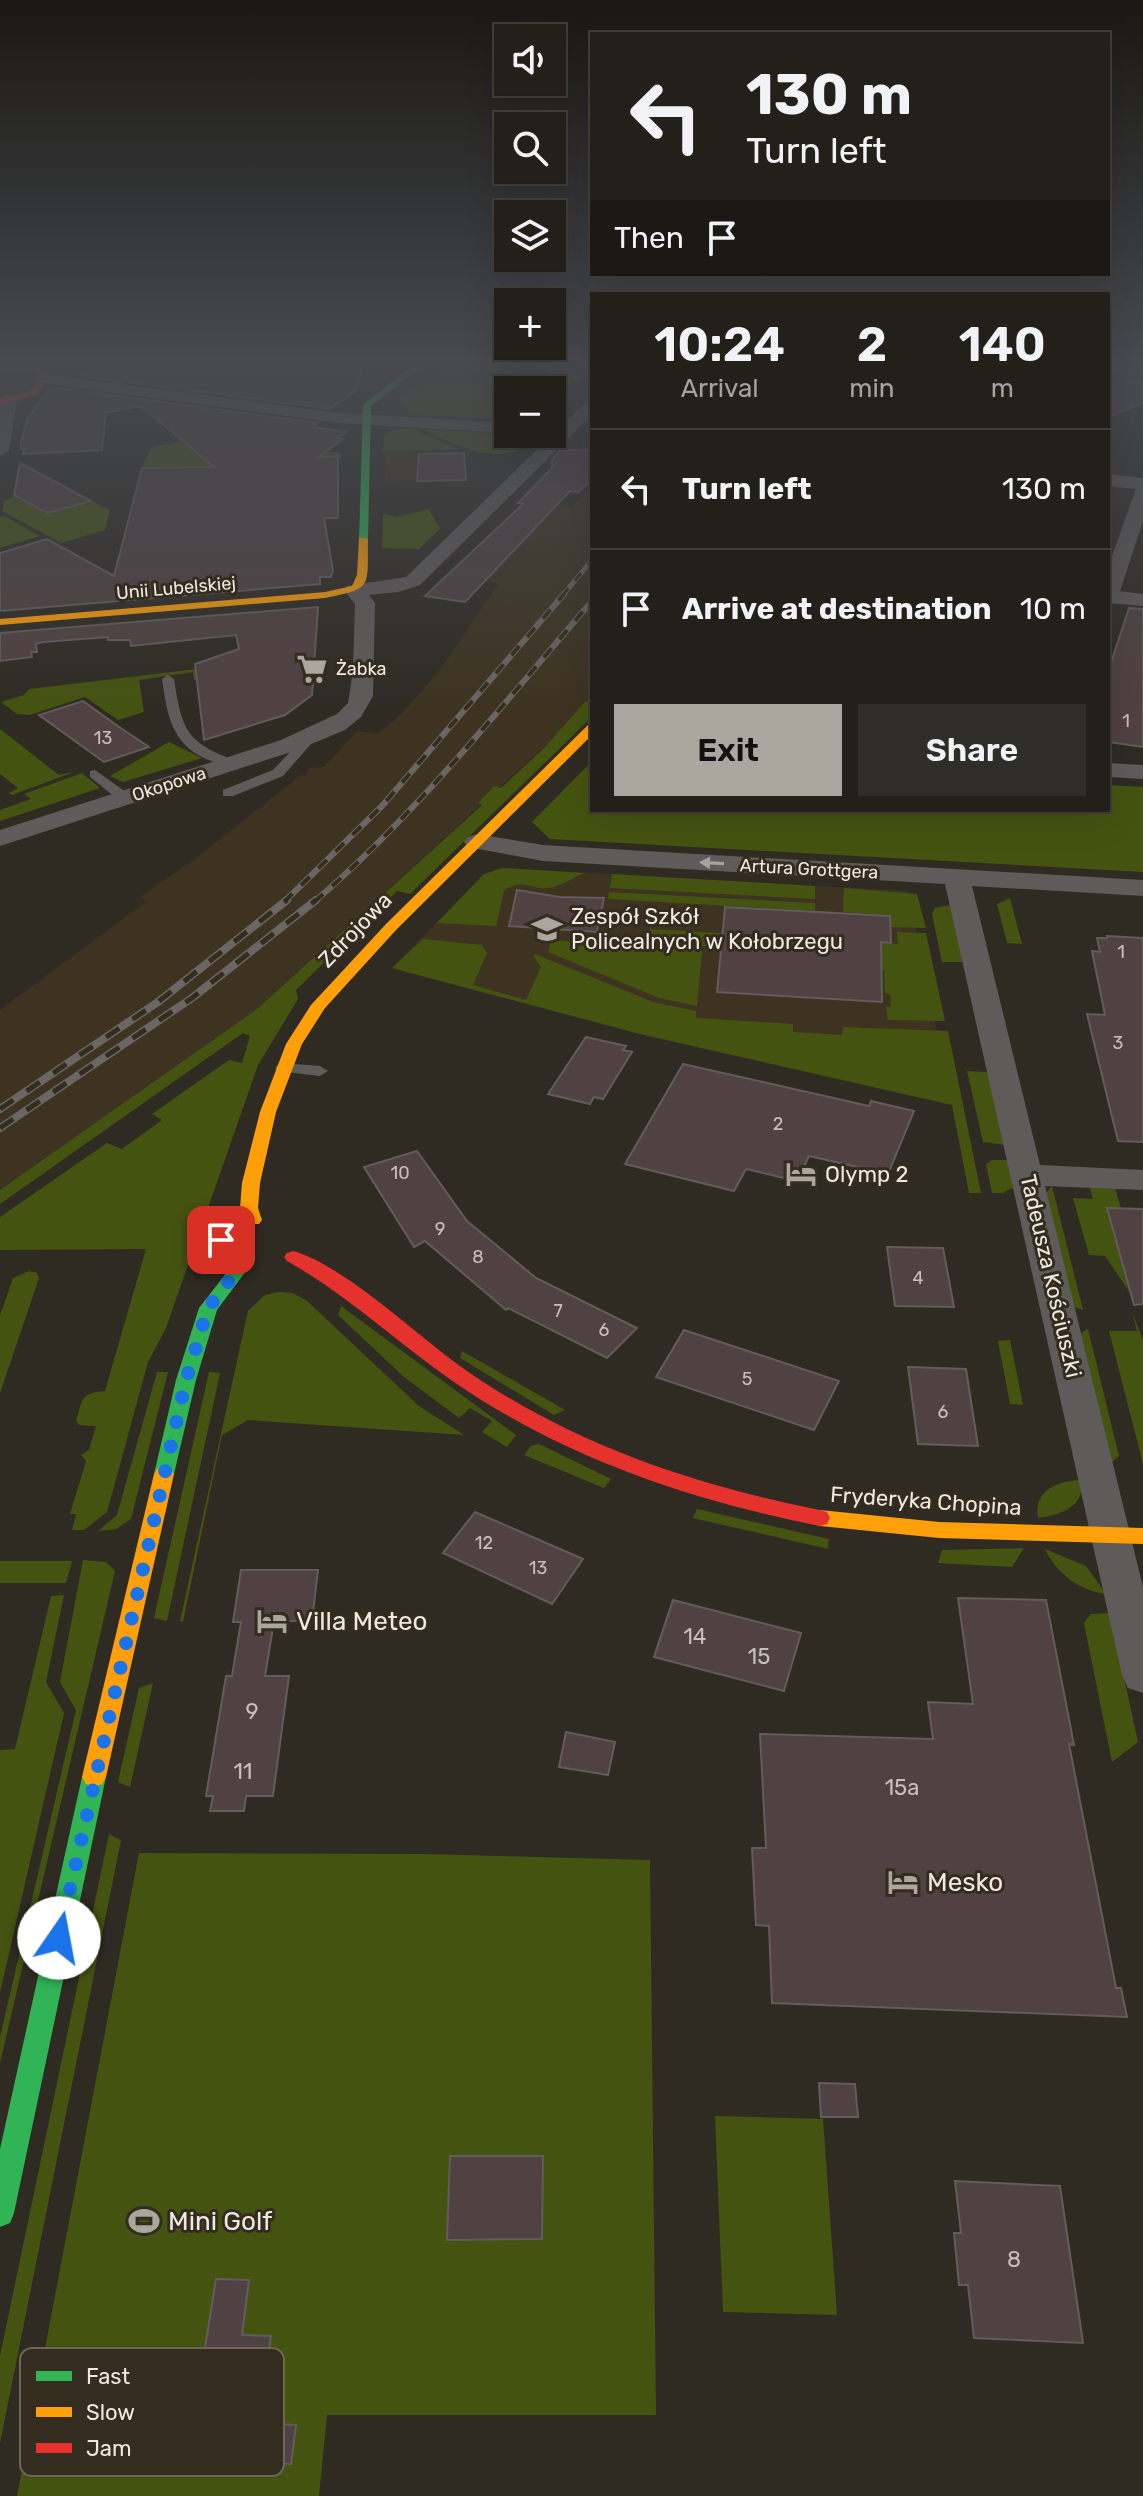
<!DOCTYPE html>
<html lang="en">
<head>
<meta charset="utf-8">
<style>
  body { margin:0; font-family:Rubik,sans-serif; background:#2f2d27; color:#f1f3f6; height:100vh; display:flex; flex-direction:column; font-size:30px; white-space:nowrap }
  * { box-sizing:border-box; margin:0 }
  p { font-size:26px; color:#a3a3a2 }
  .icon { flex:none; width:44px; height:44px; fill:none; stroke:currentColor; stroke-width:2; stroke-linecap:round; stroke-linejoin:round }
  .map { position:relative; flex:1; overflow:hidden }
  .side { position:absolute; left:590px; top:292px; width:520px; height:520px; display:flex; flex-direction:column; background:#23201a; border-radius:0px; box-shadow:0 8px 32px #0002,0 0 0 2px #403e39 }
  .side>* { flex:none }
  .hud { position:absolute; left:590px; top:32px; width:520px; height:244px; border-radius:0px; box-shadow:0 8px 32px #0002,0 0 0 2px #403e39; background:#23201a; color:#f1f3f6; overflow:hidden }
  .tools { position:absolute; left:494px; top:24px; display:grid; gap:16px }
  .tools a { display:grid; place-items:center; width:72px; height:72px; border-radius:0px; background:#23201a; box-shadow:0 8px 32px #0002,0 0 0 2px #403e39; font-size:40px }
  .pin { position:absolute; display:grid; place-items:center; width:68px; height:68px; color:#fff; margin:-34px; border-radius:16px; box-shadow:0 4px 12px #0006 }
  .me { position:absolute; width:88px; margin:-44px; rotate:12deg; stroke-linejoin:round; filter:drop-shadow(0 0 6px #0008) }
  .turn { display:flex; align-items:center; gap:28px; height:168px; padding:0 24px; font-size:36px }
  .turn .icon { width:104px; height:104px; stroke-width:2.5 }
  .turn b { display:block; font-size:56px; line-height:68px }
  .then { display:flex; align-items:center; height:76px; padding:0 24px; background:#0003; gap:16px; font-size:30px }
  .eta { display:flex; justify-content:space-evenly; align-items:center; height:136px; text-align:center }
  .eta b { font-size:48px; font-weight:600; line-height:56px }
  .cta { display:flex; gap:16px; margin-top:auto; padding:16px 24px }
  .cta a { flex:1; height:92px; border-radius:0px; background:#aca79e; color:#111; font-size:32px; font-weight:600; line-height:92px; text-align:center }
  .cta a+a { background:#2f2d27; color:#f1f3f6 }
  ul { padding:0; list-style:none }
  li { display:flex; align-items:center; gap:24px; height:120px; padding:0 24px; border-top:2px solid #403e39 }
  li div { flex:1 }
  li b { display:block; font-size:30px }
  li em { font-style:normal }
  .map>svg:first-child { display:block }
  .built { fill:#3d3320 }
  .green { fill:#455310 }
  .building { fill:#504142; stroke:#625c5b; stroke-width:2 }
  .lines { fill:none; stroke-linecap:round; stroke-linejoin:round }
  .lane { fill:#5f5b5a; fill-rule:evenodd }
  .street { fill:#5f5b5a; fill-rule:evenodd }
  .fast { fill:#30b455; fill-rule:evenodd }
  .slow { fill:#ff9f0a; fill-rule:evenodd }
  .jam { fill:#e5322d; fill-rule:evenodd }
  .rail-far2-casing { stroke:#6a6663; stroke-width:5 }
  .rail-far1-casing { stroke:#6a6663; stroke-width:6 }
  .rail-casing { stroke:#6a6663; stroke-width:8 }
  .rail-far2 { stroke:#342c1e; stroke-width:3; stroke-dasharray:10; stroke-linecap:butt }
  .rail-far1 { stroke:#342c1e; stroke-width:4; stroke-dasharray:12; stroke-linecap:butt }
  .rail { stroke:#342c1e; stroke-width:5; stroke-dasharray:16; stroke-linecap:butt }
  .oneway { fill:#a7a29e }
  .route { stroke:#1a73e8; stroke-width:14; stroke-dasharray:0 25.2 }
  .labels { text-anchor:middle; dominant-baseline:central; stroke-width:6; stroke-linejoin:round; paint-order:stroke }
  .far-street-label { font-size:18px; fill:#efeae1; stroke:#342c1e }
  .far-poi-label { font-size:18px; fill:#efeae1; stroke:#342c1e; text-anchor:start }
  .number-label { font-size:18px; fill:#c7c0b9 }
  .poi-label { font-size:22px; fill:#efeae1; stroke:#342c1e; text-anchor:start }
  .street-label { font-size:22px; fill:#efeae1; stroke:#342c1e }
  .near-number-label { font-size:22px; fill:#c7c0b9 }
  .near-poi-label { font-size:26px; fill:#efeae1; stroke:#342c1e; text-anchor:start }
  .key { fill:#342c1e; stroke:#6c6558; stroke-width:2 }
  .key-label { font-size:22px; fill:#efeae1 }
</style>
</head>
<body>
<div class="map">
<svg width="1143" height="2496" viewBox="0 0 1143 2496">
  <rect width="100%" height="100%" fill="#2f2b23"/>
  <path class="built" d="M465,453V466L452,480L385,482V455Z
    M592,486V703L257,1009L0,1190V1010L147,901L139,898L191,862L301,775L305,776L309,768L324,767L357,731L377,734L400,715L439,671L498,584L464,578L476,566L459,563L472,551L488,553L513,516H508L518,513L525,506L519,499L572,507Z
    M502,868L908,891L952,1105L640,1034L392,968L484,874Z"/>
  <path class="green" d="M457,359H592V375L585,383C538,378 532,371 498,403L508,404V420L410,414L400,397Z
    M395,429H414L459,449L383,451L384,435Z
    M421,429L536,435L537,436C507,472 456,445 421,429Z
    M194,439L341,453V458H329L328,466L142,468L151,447Z
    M55,485L64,488L21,500L46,514L92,501L110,510L105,530L61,543L2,511L5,500Z
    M429,509L440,529L419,549L382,548L383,514L396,517Z
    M4,516L40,536L0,548V517Z
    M197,669L216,678L194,680L193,672L139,680L144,712L118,720L85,697L30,715L17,714L1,702L24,695L29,689Z
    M592,700V717L410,894L397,891L296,990L298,999L258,1065L166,1328L148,1362L107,1512L84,1530H72L76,1514H70L86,1461L81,1455L89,1450L96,1426L79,1425L76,1421C83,1399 80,1393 105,1391L146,1249L0,1250V1217L107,1143L122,1149L162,1120L152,1114L229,1060L242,1063L250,1036L243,1033L0,1204V1190L257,1009L482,805L478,803L494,786L501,788L544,748L585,702Z
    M0,729L59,775L77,771L12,795L9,793L18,788L0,774Z
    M169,742L202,758L123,782L110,776Z
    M592,761V810H1108V785L1143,787V872L550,839L532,822Z
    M82,773L100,788L0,821V810L31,799L24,794Z
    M502,868L585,873C574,877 559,887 548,888C531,890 522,877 504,891L496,926L437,923L484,874Z
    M612,874L815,886V899L610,888Z
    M844,888L917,894L926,928L891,927L890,915L843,912Z
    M609,892L815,903V911L608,899Z
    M1010,898L1022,944L1007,943L997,904Z
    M950,905L963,962H942L932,914L935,908Z
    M650,929L784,937L751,949L649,943Z
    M897,932L926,933L945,1021L888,1020L886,1007H891L890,994L885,993L884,970L842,968V941L898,944Z
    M423,939L482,945L487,953L473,985L526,1000L541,967L534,957L535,954L653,1002L696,1011V1018L793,1024V1032L842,1035L843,1027L948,1031L981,1193H969L952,1105L640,1034L392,968Z
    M551,940L702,951L697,1006L659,998L548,952Z
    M967,1071L988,1072L1005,1145L983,1142Z
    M992,1160H1008L1014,1187L1003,1193H992L986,1164Z
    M1089,1184L1114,1185L1121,1208H1107L1129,1291L1105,1256L1089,1255L1073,1198L1093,1199Z
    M1052,1186L1083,1310L1074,1307L1046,1193Z
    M29,1271L37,1273L39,1278L0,1393V1315L13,1278Z
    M279,1292L293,1293L307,1301L419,1406L464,1435L248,1420L222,1435L183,1622L180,1621L248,1311L265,1295Z
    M341,1306L516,1435L507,1447L482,1432L492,1421L470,1408L459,1418L404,1377L338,1315Z
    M1132,1312L1143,1340V1464L1109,1331H1137Z
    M1088,1329L1119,1456L1112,1462L1081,1333Z
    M1010,1340L1023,1405L1010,1404L998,1341Z
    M462,1351L565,1410L554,1415L460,1358Z
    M157,1372H168L131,1519L116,1529L98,1531L117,1515Z
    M209,1372L220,1373L167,1621L154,1618Z
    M539,1444L611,1479L604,1488L524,1455L531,1446Z
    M1081,1480C1086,1507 1060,1515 1038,1518C1033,1490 1058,1481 1081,1480Z
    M697,1509L829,1539L828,1549L693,1518Z
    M1024,1548L1012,1567L938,1563L942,1550Z
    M1045,1549L1086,1566L1106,1594C1080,1591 1056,1573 1045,1549Z
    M83,1560L106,1562L115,1571L0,2063V2037L76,1710L60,1682Z
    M0,1561H72L66,1583H0Z
    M64,1595L46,1682L64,1713L0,1993V1750L15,1749L51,1596Z
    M1110,1613L1138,1742L1112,1762L1084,1623L1091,1614Z
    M153,1683L130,1787L118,1782L139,1688Z
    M109,1834L121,1840L0,2443V2356Z
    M139,1853L422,1854L650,1860L656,2415H327L319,2496H17Z
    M715,2116L823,2119L837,2315L723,2312Z"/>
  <path class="building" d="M109,359H364L357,390L330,409L128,382L124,373L111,380L80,376Z
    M526,377H532L570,381L552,399V390H512Z
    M1108,378L1143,381V403L1108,417Z
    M58,388L318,423L312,427L346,432L338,438L343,439L318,457L338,456V518H324L333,571L331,577H320V584L0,611V553L47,539L114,576L142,468L214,467L141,406L106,413L102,450L23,454L25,449H21V443L27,420L45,394Z
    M561,450H592V479L579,492L570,491L465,602L425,596L523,504L518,503L552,468V459Z
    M464,453L466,480L417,481L419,454Z
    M20,463L91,501L47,513L14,495Z
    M318,607L312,695L285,715L204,740L195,664L239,649L236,635L131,646L130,640H108V637L43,642L36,644L37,652H31L32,657L0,661V633Z
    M1129,608L1143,609V747L1108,742V672Z
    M83,701L122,729L149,747L104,762L39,715Z
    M517,890L559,897L604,898L597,932L509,926Z
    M725,907L890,916L891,943L881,942L882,1002L717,992Z
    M1107,936L1143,938V1142L1118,1141L1087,1014L1105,1015L1092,951L1100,952L1097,938H1107Z
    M586,1037L626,1046L623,1050L632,1052L603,1099L594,1097L590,1104L548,1094Z
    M683,1064L869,1106L871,1101L914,1111L888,1174L809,1156L797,1181L746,1169L734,1191L625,1164Z
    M417,1151L467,1221L536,1278L637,1328L607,1358L508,1308L506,1310L425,1241L414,1247L364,1167Z
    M1107,1208L1143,1209V1304L1134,1305Z
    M887,1247L943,1248L954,1307L895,1306Z
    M684,1330L839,1381L814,1430L656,1377Z
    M908,1367L966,1369L978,1446L918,1444Z
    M475,1512L583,1559L552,1604L443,1553Z
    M241,1570H318L312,1621H274L265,1676H289L273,1796H246L244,1811H210L213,1796H206L226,1676H232L241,1622H233Z
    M958,1598L1046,1600L1074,1745L1069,1744L1116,1988H1121L1127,2017L772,2003L769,1926L756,1925L752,1848H766L760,1734L933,1739L928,1702L973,1704Z
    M673,1600L801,1633L784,1691L654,1657Z
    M566,1732L615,1742L608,1775L559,1767Z
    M819,2083L855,2084L858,2117H821Z
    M450,2156H543L542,2239L447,2240Z
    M955,2181L1060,2186L1083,2343L974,2338L968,2285H959L954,2233H961Z
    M216,2279L249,2280L242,2335L271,2336L266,2369L202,2367Z
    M248,2423L296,2425L291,2464L242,2462Z"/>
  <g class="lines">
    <path class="lane" d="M123,376L126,381L112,389L105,387Z
      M168,675L174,679C182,730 186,743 237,761V767C226,768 216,763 206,759C171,743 167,714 162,679Z
      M308,733L318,736L283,776L233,796H223V790L273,770Z
      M95,770L130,795V801H120L90,777V771Z
      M283,1063L320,1066L328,1071L320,1076L277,1071L275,1068L277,1065Z"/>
    <path class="street" d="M1108,363L1143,367V377L1108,373Z
      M42,374L339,413L508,423V433L339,423L36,382V376Z
      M9,395L17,400L9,451L0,456V403L3,396Z
      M592,401V415L420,585L398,592L369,595L375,603L373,696L361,717L345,730L297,750L0,846V830L281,740L337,714L348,703L353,671L355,604L344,590L347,586L406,577L586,402Z
      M1108,474L1143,478V521L1120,591L1143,594V606L1108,603V567L1136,489L1108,486Z
      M1108,763L1143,765V779L1108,777Z
      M477,834L543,845L1143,880V896L972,886L1040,1165L1143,1170V1190L1045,1186L1143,1587V1693L1128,1688L1122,1675L945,884L543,861L468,847L464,842L468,837Z"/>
    <path class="fast" d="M421,359H431L371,406L368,539L359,541L363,405Z
      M237,1265L246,1271L217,1310L196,1380L174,1474L171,1479L164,1482L157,1479L154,1474L176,1380L199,1308L231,1267Z
      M94,1767L102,1770L106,1777L14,2213L10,2223L0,2227V2149L82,1777L86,1770Z"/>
    <path class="slow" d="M359,537L368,539C367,588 374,588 325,598L0,625V619L325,592L352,586L357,575Z
      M592,724V735L396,930L325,1008L302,1044L276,1112L260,1183L258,1208L262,1220L259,1224H247L240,1208L242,1183L260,1112L286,1044L311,1005L386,924L588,725Z
      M164,1466L171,1469L174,1474L106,1777L102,1784L94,1787L86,1784L82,1777L154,1474L157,1469Z
      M820,1510L939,1522L1143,1528V1544L939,1538L820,1526L813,1524L810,1518L813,1512Z"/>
    <path class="jam" d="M31,364L49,373L37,395L0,404V398L31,391L40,374L30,370L0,373V367Z
      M293,1251C346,1266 419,1338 467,1371C574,1445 694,1485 820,1510L827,1512L830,1518L827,1524L820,1526C689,1500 565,1458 454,1382C397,1343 348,1295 287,1261L284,1257L287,1253Z"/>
    <g class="rail-far2-casing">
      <path id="rail-far2" d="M562,596L592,560"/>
    </g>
    <g class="rail-far1-casing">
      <path id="rail-far1" d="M284,902L382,806L564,594
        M314,902C418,813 503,704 592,601"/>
    </g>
    <g class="rail-casing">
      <path id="rail" d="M0,1109L158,1002L287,900
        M0,1128L192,998L316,900"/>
    </g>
    <use href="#rail-far2" class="rail-far2"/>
    <use href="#rail-far1" class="rail-far1"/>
    <use href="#rail" class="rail"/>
  </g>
  <defs><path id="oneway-solid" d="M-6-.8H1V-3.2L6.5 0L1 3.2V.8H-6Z" transform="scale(2)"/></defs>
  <use class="oneway" href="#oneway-solid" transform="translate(712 863) rotate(-177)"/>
  <linearGradient id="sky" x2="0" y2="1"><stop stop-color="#1a1813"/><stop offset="0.51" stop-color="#474a50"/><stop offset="1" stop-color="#474a50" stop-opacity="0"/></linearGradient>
  <rect width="1143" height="709" fill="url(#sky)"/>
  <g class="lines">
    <path class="route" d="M59,1938L186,1380L208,1308L237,1271C223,1264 215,1255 221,1240"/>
  </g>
  <defs>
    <g id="supermarket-bare" transform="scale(2.4)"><path d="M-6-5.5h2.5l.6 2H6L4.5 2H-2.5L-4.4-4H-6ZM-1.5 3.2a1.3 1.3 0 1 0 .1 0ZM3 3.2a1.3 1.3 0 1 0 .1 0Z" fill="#aca79e" stroke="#342c1e" stroke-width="2.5" paint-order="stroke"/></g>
    <g id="university-bare" transform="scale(2.4)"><path d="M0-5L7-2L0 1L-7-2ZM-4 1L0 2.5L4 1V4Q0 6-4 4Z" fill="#aca79e" stroke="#342c1e" stroke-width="2.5" paint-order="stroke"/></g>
    <g id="hotel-bare" transform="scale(2.4)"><path d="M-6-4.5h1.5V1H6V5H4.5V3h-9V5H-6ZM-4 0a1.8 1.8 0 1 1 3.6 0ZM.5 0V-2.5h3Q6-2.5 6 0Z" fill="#aca79e" stroke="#342c1e" stroke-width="2.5" paint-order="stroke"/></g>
    <g id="stadium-bare" transform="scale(2.4)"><path d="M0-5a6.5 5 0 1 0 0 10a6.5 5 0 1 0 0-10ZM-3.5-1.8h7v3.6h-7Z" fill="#aca79e" stroke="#342c1e" stroke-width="2.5" paint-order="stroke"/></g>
  </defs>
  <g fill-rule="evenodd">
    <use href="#supermarket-bare" x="312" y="669"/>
    <use href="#university-bare" x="547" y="929"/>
    <use href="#hotel-bare" x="801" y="1174"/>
    <use href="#hotel-bare" x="272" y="1621"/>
    <use href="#hotel-bare" x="903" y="1882"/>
    <use href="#stadium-bare" x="144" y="2221"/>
  </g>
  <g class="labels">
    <g class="far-street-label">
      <text transform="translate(176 588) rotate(-5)">Unii Lubelskiej</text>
      <text transform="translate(169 784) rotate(-18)">Okopowa</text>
      <text transform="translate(809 869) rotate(3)">Artura Grottgera</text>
    </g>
    <g class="far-poi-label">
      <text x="336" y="669">Żabka</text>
    </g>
    <g class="number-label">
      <text x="1126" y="721">1</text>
      <text x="103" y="738">13</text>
      <text x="1121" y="952">1</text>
      <text x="1118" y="1043">3</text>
      <text x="778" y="1124">2</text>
      <text x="400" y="1173">10</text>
      <text x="440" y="1229">9</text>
      <text x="478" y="1257">8</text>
      <text x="918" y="1278">4</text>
      <text x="558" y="1311">7</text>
      <text x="604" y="1330">6</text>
      <text x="747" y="1379">5</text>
      <text x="943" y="1412">6</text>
      <text x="484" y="1543">12</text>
      <text x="538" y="1568">13</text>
    </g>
    <g class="poi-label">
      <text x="571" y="916">Zespół Szkół<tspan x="571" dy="25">Policealnych w Kołobrzegu</tspan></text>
      <text x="825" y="1174">Olymp 2</text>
    </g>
    <g class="street-label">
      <text transform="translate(355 930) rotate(-46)">Zdrojowa</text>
      <text transform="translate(1051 1276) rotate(77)">Tadeusza Kościuszki</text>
      <text transform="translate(926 1501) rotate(4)">Fryderyka Chopina</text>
    </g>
    <g class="near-number-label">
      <text x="695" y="1636">14</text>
      <text x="759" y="1656">15</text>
      <text x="252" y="1711">9</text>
      <text x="243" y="1771">11</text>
      <text x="902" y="1787">15a</text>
      <text x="1014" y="2259">8</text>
    </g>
    <g class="near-poi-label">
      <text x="296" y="1621">Villa Meteo</text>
      <text x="927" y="1882">Mesko</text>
      <text x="168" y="2221">Mini Golf</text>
    </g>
  </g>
  <rect x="20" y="2348" width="264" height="128" rx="12" class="key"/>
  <rect x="36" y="2371" width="36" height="10" fill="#30b455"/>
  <rect x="36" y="2407" width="36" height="10" fill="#ff9f0a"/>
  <rect x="36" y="2443" width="36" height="10" fill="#e5322d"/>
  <g class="key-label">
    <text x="86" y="2384">Fast</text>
    <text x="86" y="2420">Slow</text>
    <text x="86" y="2456">Jam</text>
  </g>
</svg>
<div class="tools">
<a><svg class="icon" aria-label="sound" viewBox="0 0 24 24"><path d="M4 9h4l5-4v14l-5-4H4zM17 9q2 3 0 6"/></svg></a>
<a><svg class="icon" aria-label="search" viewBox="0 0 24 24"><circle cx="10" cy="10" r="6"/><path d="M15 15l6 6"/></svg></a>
<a><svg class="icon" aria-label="layers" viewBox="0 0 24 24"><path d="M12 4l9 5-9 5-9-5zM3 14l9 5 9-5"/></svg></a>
<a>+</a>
<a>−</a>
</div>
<div class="pin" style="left:221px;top:1240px;background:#d93025"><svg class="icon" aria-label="arrive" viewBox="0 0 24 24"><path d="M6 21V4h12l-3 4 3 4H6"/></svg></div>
<svg class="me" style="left:59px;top:1938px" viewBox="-20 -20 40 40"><circle r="19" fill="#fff"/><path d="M0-13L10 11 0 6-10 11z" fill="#1a73e8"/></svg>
<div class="hud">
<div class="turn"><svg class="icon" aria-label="left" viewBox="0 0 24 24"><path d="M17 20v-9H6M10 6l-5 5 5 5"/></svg><div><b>130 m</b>Turn left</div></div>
<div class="then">Then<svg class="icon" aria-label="arrive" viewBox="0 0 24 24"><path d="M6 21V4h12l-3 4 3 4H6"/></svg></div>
</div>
<section class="side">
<div class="eta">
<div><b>10:24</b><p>Arrival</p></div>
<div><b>2</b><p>min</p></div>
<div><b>140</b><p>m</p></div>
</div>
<ul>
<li><svg class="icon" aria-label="left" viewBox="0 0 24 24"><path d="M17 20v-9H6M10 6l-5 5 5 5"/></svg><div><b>Turn left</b></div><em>130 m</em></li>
<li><svg class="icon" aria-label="arrive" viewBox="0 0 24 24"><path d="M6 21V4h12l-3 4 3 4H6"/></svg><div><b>Arrive at destination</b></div><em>10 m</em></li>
</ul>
<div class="cta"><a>Exit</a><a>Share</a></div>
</section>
</div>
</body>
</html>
